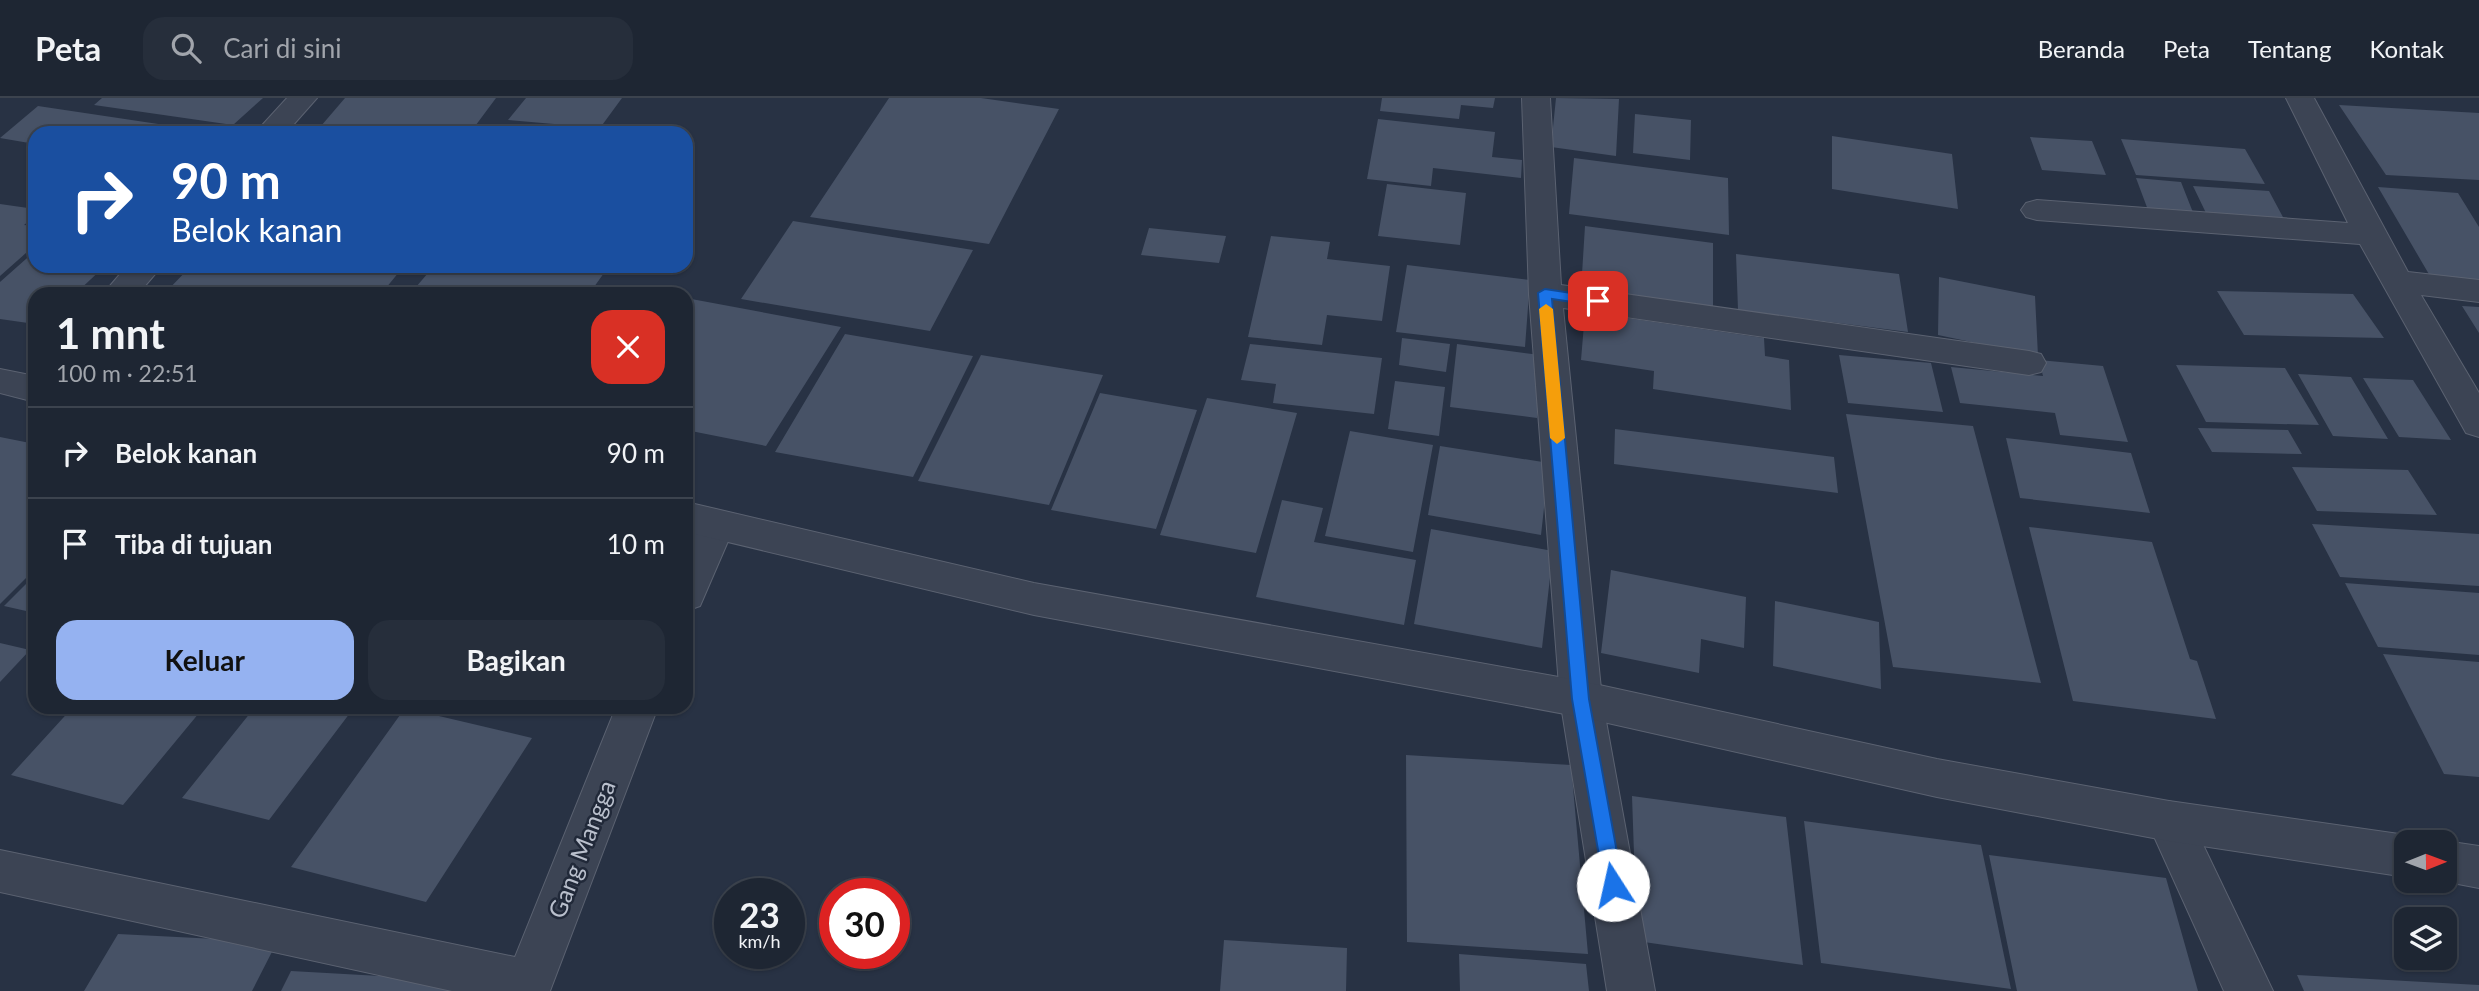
<!DOCTYPE html>
<html lang="id">
<head>
<meta charset="utf-8">
<style>
  body { margin:0; font-family:Lato,sans-serif; background:#262e3b; color:#f1f3f6; height:100vh; display:flex; flex-direction:column; font-size:26px; white-space:nowrap }
  * { box-sizing:border-box; margin:0 }
  p { font-size:23px; color:#a1a5ac }
  .icon { flex:none; width:38px; height:38px; fill:none; stroke:currentColor; stroke-width:2; stroke-linecap:round; stroke-linejoin:round }
  .map { position:relative; flex:1; overflow:hidden }
  .side { position:absolute; left:28px; top:189px; width:665px; height:427px; display:flex; flex-direction:column; background:#1e2633; border-radius:21px; box-shadow:0 2px 5px #0004,0 0 0 2px #3c434e }
  .side>* { flex:none }
  .banner { position:absolute; left:28px; top:28px; width:665px; height:147px; border-radius:21px; box-shadow:0 2px 5px #0004,0 0 0 2px #3c434e; background:#1a4fa0; color:#fff; overflow:hidden }
  .needle { width:46px; rotate:89deg }
  .controls { position:absolute; left:2394px; top:732px; display:grid; gap:14px }
  .controls a { display:grid; place-items:center; width:63px; height:63px; border-radius:14px; background:#1e2633; box-shadow:0 2px 5px #0004,0 0 0 2px #3c434e; font-size:35px }
  .speed { position:absolute; left:714px; top:780px; display:flex; gap:14px; font-size:35px; font-weight:700; text-align:center }
  .speed>* { display:grid; place-content:center; width:91px; height:91px; border-radius:50%; background:#1e2633; box-shadow:0 2px 5px #0004,0 0 0 2px #3c434e; line-height:1 }
  .speed small { font-size:18px; font-weight:400 }
  .speed .limit { border:10px solid #d22; background:#fff; color:#111 }
  .pin { position:absolute; display:grid; place-items:center; width:60px; height:60px; color:#fff; margin:-30px; border-radius:14px; box-shadow:0 4px 10px #0006 }
  .me { position:absolute; width:77px; margin:-38px; rotate:350deg; stroke-linejoin:round; filter:drop-shadow(0 0 5px #0008) }
  .turn { display:flex; align-items:center; gap:24px; height:147px; padding:0 28px; font-size:32px }
  .turn .icon { width:91px; height:91px; stroke-width:2.5 }
  .turn b { display:block; font-size:49px; line-height:60px }
  .round { display:grid; place-items:center; flex:none; width:74px; height:74px; border-radius:21px; background:#262e3b }
  .headline { display:flex; align-items:center; justify-content:space-between; height:119px; padding:0 28px }
  h1 { font-size:42px; font-weight:700; line-height:52px }
  .action { display:flex; gap:14px; margin-top:auto; padding:14px 28px }
  .action a { flex:1; height:80px; border-radius:21px; background:#95b2f1; color:#111; font-size:28px; font-weight:700; line-height:80px; text-align:center }
  .action a+a { background:#262e3b; color:#f1f3f6 }
  ul { padding:0; list-style:none }
  li { display:flex; align-items:center; gap:21px; height:91px; padding:0 28px; border-top:2px solid #3c434e }
  li div { flex:1 }
  li b { display:block; font-size:26px }
  li em { font-style:normal }
  header { display:flex; align-items:center; gap:42px; box-sizing:border-box; height:98px; padding:0 35px; background:#1e2633; border-bottom:2px solid #3c434e }
  header strong { font-size:33px }
  nav { display:flex; gap:38px; margin-inline-start:auto; font-size:24px }
  .search { width:490px; height:63px; background:#262e3b; display:flex; align-items:center; gap:18px; box-sizing:border-box; padding:0 24px; border-radius:21px; color:#a1a5ac; font-size:26px }
  .map>svg:first-child { display:block }
  .building { fill:#475266 }
  .lines { fill:none; stroke-linecap:round; stroke-linejoin:round }
  .minor-casing { stroke:#5b6271; stroke-width:2 }
  .tertiary-casing { stroke:#5b6271; stroke-width:2 }
  .minor { fill:#3c4454; fill-rule:evenodd }
  .tertiary { fill:#3c4454; fill-rule:evenodd }
  .route { fill:#1a73e8; stroke:#114b97; stroke-width:2 }
  .slow { fill:#f59e0b }
  .labels { text-anchor:middle; dominant-baseline:central; stroke-width:5; stroke-linejoin:round; paint-order:stroke }
  .street-label { font-size:24px; fill:#bac0cd; stroke:#212939 }
</style>
</head>
<body>
<header>
<strong>Peta</strong>
<div class="search"><svg class="icon" aria-label="search" viewBox="0 0 24 24"><circle cx="10" cy="10" r="6"/><path d="M15 15l6 6"/></svg>Cari di sini</div>
<nav><a>Beranda</a><a>Peta</a><a>Tentang</a><a>Kontak</a></nav>
</header>
<div class="map">
<svg width="2479" height="893" viewBox="0 0 2479 893">
  <rect width="100%" height="100%" fill="#283244"/>
  <path class="building" d="M102,0H263L233,27L94,7Z
    M345,0H496L470,35H315Z
    M526,0H622L600,30L508,22Z
    M889,0H981L1059,11L989,146L810,119Z
    M1382,0H1495L1493,10L1461,7L1459,21L1380,13Z
    M1556,0L1619,1L1616,58L1551,49Z
    M2339,7L2479,15V82L2386,77Z
    M38,8L205,33V35H35V46L0,40Z
    M1635,16L1691,22L1690,62L1633,55Z
    M1378,21L1495,34L1492,59L1522,62L1521,80L1433,70L1431,88L1367,81Z
    M1832,38L1952,56L1958,111L1832,91Z
    M2030,39L2092,43L2106,77L2042,72Z
    M2121,41L2245,51L2265,86L2136,77Z
    M1574,60L1728,80L1729,137L1569,116Z
    M2136,80L2181,84L2194,117L2148,112Z
    M1387,86L1466,95L1460,147L1378,138Z
    M2193,88L2269,93L2284,121L2206,115Z
    M2378,89L2458,95L2479,129V182L2430,178Z
    M0,106L35,111V118L24,127L35,128V147L0,178Z
    M793,123L973,152L930,233L741,201Z
    M1585,128L1713,145V210L1581,192Z
    M1149,130L1226,138L1219,165L1141,157Z
    M1271,138L1330,144L1327,161L1390,168L1382,223L1327,217L1322,247L1248,239Z
    M35,153V168H105L75,196H35V226L0,221V184Z
    M1736,156L1899,176L1908,234L1738,212Z
    M1407,167L1530,182L1525,249L1396,234Z
    M191,168H404L381,196H164Z
    M434,168H609L589,196H410Z
    M1939,179L2035,198L2038,258L1938,237Z
    M2217,193L2353,196L2384,240L2244,237Z
    M686,200L841,229L766,348L686,332Z
    M2462,208L2479,209V235Z
    M1585,214L1764,240L1765,258L1789,262L1791,312L1653,291L1654,273L1581,262Z
    M845,236L973,258L913,379L775,354Z
    M1402,240L1450,246L1446,274L1399,267Z
    M1250,246L1382,260L1374,316L1273,305L1276,286L1241,282Z
    M1457,246L1540,257L1537,320L1450,309Z
    M981,257L1103,277L1049,407L918,383Z
    M1839,257L1931,265L1943,314L1848,305Z
    M2039,262L2103,268L2128,344L2060,337L2055,315L1960,305L1951,269L2043,278Z
    M2176,267L2285,270L2319,327L2206,324Z
    M2298,276L2351,279L2388,341L2333,338Z
    M2363,280L2413,282L2451,342L2399,339Z
    M1395,283L1445,289L1439,338L1388,331Z
    M1100,295L1197,312L1156,431L1051,412Z
    M1207,300L1297,315L1256,455L1160,437Z
    M1846,316L1973,328L2041,585L1893,569Z
    M2198,330L2288,332L2302,356L2212,354Z
    M1615,331L1834,359L1838,395L1614,366Z
    M1350,333L1433,347L1413,454L1325,438Z
    M0,339L35,346V471L0,506Z
    M2006,340L2131,355L2150,415L2020,400Z
    M1440,348L1549,365L1541,437L1428,417Z
    M2292,369L2408,372L2437,417L2317,413Z
    M1282,402L1323,410L1314,444L1416,462L1404,527L1256,499Z
    M2312,426L2479,436V488L2340,479Z
    M2029,429L2152,444L2190,561L2197,563L2216,621L2073,603Z
    M1431,431L1553,453L1542,550L1414,526Z
    M1611,472L1746,499L1744,550L1701,541L1699,575L1601,555Z
    M35,477V515L4,508Z
    M2345,485L2479,495V557L2378,549Z
    M1775,503L1879,524L1881,591L1773,568Z
    M0,545L30,552L0,584Z
    M2383,556L2479,564V679L2444,676Z
    M73,609H204L123,707L11,677Z
    M255,609L353,611L269,722L182,700Z
    M405,610L532,640L426,804L291,769Z
    M1406,657L1571,667L1588,856L1407,844Z
    M1632,698L1786,719L1803,867L1637,843Z
    M1804,723L1981,747L2011,891L1821,865Z
    M1989,757L2166,780L2198,893H2017Z
    M118,836L277,844L252,893H84Z
    M1224,842L1347,850L1346,893H1220Z
    M1459,856L1586,866L1589,893H1460Z
    M291,873L469,883L465,893H281Z
    M2297,877L2479,887V893H2304Z"/>
  <g class="lines">
    <g class="minor-casing">
      <path id="minor" d="M287,0H317L286,35H255Z
        M1522,0H1550L1561,187L2029,253L2041,256L2046,265L2041,274L2029,277L1563,210L1602,601L1655,893H1607L1560,601L1529,196Z
        M2286,0H2314L2408,174L2479,182V204L2421,197L2479,295V339L2466,335L2360,146L2037,122L2026,119L2021,112L2026,105L2037,102L2348,125Z
        M127,168H162L138,196H103Z
        M716,412L729,417L735,427L700,508L686,513V452L703,417Z
        M616,609H658L550,893H452L0,794V752L515,859Z
        M2169,703L2185,709L2273,893H2224L2147,723L2153,709Z"/>
    </g>
    <g class="tertiary-casing">
      <path id="tertiary" d="M0,271L35,278V304L0,295Z
        M686,404L1034,485L1581,583L1937,661L2169,703L2406,737L2422,744H2406V779L2169,743L1937,699L1581,619L1034,517L686,434Z
        M2445,743L2479,748V790L2437,782H2445V744H2443Z"/>
    </g>
    <use href="#minor" class="minor"/>
    <use href="#tertiary" class="tertiary"/>
  </g>
  <path class="route" d="M1545,191L1598,199L1605,203L1598,208L1552,201L1589,601L1623,787L1620,793L1613,796L1606,793L1604,787L1572,601L1538,195Z"/>
  <path class="slow" d="M1546,206L1553,211L1565,340L1557,346L1550,340L1539,211Z"/>
  <g class="labels">
    <g class="street-label">
      <text transform="translate(581 751) rotate(-69)">Gang Mangga</text>
    </g>
  </g>
</svg>
<div class="controls">
<a><svg class="needle" viewBox="-14 -14 28 28"><path d="M0-13l5 13h-10z" fill="#e53935"/><path d="M0 13l5-13h-10z" fill="#a1a5ac"/></svg></a>
<a><svg class="icon" aria-label="layers" viewBox="0 0 24 24"><path d="M12 4l9 5-9 5-9-5zM3 14l9 5 9-5"/></svg></a>
</div>
<div class="speed"><div>23<small>km/h</small></div><div class="limit">30</div></div>
<div class="pin" style="left:1598px;top:203px;background:#d93025"><svg class="icon" aria-label="arrive" viewBox="0 0 24 24"><path d="M6 21V4h12l-3 4 3 4H6"/></svg></div>
<svg class="me" style="left:1613px;top:787px" viewBox="-20 -20 40 40"><circle r="19" fill="#fff"/><path d="M0-13L10 11 0 6-10 11z" fill="#1a73e8"/></svg>
<div class="banner">
<div class="turn"><svg class="icon" aria-label="right" viewBox="0 0 24 24"><path d="M7 20v-9h11M14 6l5 5-5 5"/></svg><div><b>90 m</b>Belok kanan</div></div>
</div>
<section class="side">
<div class="headline"><div><h1>1 mnt</h1><p>100 m · 22:51</p></div><a class="round" style="background:#d93025;color:#fff"><svg class="icon" aria-label="close" viewBox="0 0 24 24"><path d="M6 6l12 12M18 6L6 18"/></svg></a></div>
<ul>
<li><svg class="icon" aria-label="right" viewBox="0 0 24 24"><path d="M7 20v-9h11M14 6l5 5-5 5"/></svg><div><b>Belok kanan</b></div><em>90 m</em></li>
<li><svg class="icon" aria-label="arrive" viewBox="0 0 24 24"><path d="M6 21V4h12l-3 4 3 4H6"/></svg><div><b>Tiba di tujuan</b></div><em>10 m</em></li>
</ul>
<div class="action"><a>Keluar</a><a>Bagikan</a></div>
</section>
</div>
</body>
</html>
